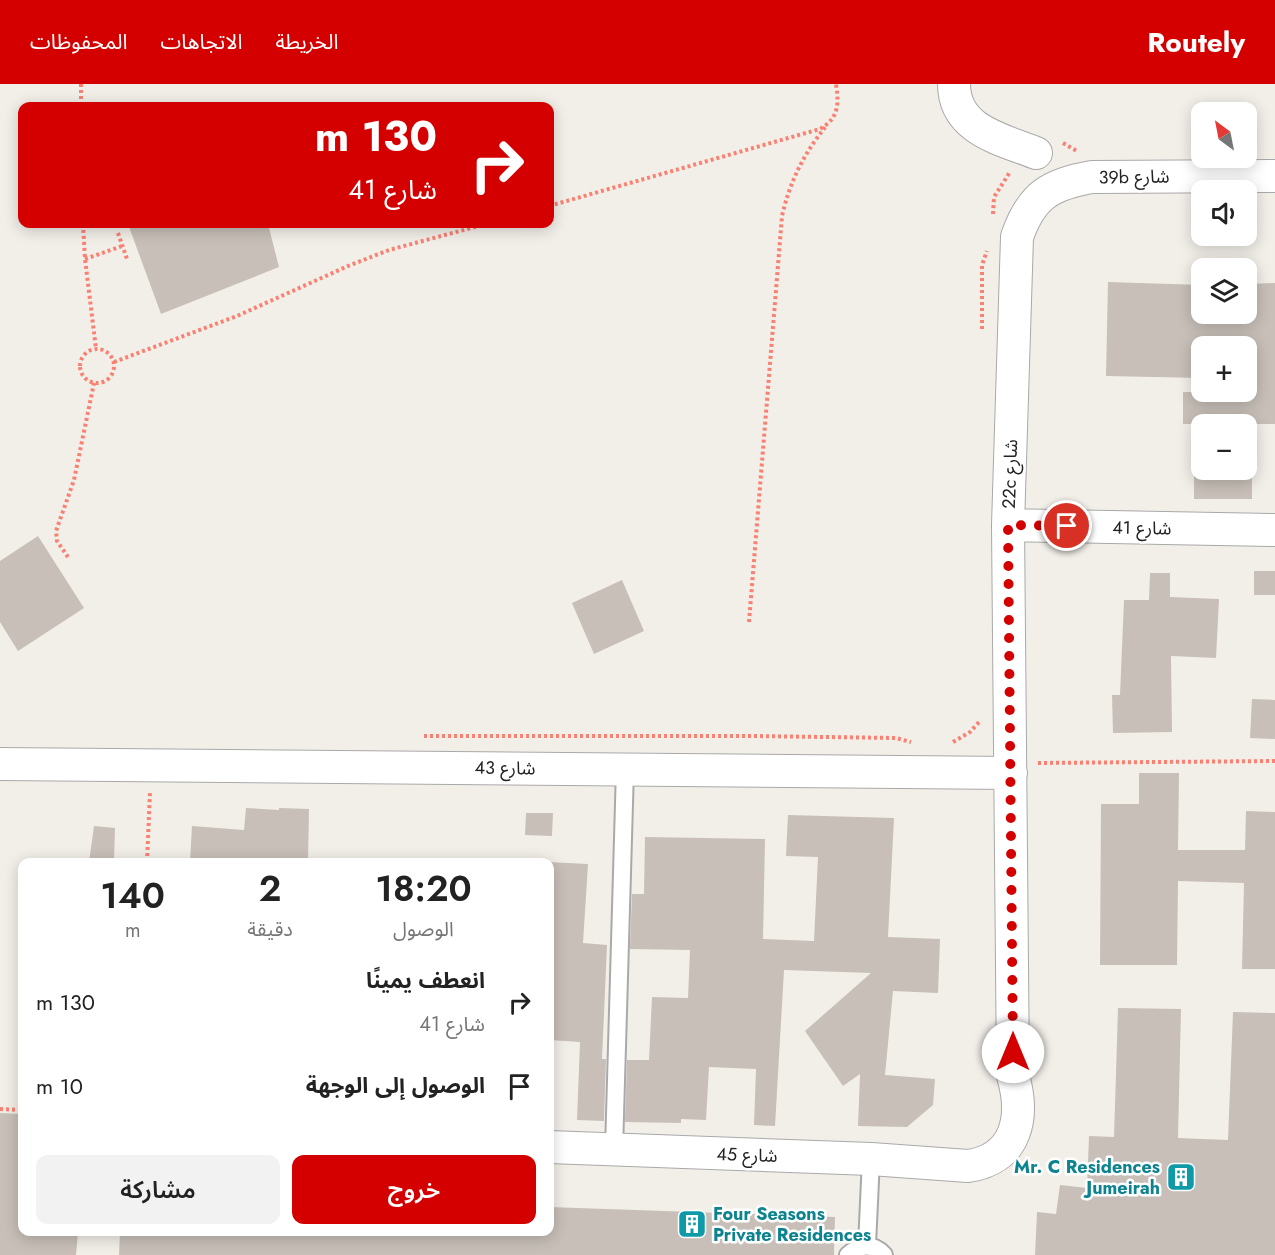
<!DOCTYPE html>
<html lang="ar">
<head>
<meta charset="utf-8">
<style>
  body { margin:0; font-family:Jost,"Noto Sans Arabic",sans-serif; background:#f2f2f2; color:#222; direction:rtl; height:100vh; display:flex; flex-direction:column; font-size:22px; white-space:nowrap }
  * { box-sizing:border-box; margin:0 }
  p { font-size:20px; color:#767676 }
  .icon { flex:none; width:33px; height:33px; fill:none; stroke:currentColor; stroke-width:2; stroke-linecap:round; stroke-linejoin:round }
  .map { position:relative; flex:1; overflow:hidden; direction:ltr }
  .panel { position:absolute; left:18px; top:774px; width:536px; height:378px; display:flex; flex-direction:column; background:#fff; border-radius:12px; box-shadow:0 3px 15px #0003; direction:rtl }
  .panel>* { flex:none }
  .hud { position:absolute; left:18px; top:18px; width:536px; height:126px; border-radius:12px; box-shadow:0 3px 15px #0003; direction:rtl; background:#d40000; color:#fff; overflow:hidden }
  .needle { width:39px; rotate:328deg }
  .fabs { position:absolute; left:1191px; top:18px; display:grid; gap:12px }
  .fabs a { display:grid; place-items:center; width:66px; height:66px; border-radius:12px; background:#fff; box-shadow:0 3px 15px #0003; font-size:30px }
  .pin { position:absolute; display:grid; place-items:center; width:51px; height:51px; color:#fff; margin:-26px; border:3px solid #fff; border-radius:50%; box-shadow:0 2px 6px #0007 }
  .me { position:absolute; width:66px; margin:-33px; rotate:0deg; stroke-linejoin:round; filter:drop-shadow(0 0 4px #0008) }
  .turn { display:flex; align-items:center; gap:21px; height:126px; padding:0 18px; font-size:27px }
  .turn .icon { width:78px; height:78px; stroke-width:2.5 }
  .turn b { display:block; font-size:42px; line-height:51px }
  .eta { display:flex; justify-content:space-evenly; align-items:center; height:102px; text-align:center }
  .eta b { font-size:36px; font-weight:600; line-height:42px }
  .cta { display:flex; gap:12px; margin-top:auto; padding:12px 18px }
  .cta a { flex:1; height:69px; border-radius:12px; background:#d40000; color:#fff; font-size:24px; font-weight:600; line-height:69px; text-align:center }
  .cta a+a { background:#f2f2f2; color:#222 }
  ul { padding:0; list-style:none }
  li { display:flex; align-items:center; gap:18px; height:84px; padding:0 18px }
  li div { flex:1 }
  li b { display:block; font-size:22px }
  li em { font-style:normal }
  header { display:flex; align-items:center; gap:36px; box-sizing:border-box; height:84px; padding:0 30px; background:#d40000; color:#fff }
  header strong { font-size:28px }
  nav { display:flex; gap:33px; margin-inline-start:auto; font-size:21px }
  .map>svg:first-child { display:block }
  .building { fill:#c7bfb8 }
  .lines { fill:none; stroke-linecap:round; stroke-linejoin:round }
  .lane-casing { stroke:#a9a9a9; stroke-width:20 }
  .street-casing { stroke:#a9a9a9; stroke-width:34 }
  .path { stroke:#fa8072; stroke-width:4; stroke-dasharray:3 3; stroke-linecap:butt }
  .lane { stroke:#fff; stroke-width:16 }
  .street { stroke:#fff; stroke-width:32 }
  .route { stroke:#d40000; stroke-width:10; stroke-dasharray:0 18 }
  .labels { text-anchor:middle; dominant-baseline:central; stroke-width:5; stroke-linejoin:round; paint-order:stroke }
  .street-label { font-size:18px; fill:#222; stroke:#fff }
  .culture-label { font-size:18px; font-weight:bold; fill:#0d838f; stroke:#fff; text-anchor:end }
</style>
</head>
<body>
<header>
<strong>Routely</strong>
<nav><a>الخريطة</a><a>الاتجاهات</a><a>المحفوظات</a></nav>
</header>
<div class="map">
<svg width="1275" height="1171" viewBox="0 0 1275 1171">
  <rect width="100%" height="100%" fill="#f2efe9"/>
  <path class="building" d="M128,140H268L279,183L161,230Z
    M1108,198L1202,201V230H1246V200L1275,199V340H1183V308H1246V262H1202V294L1106,292Z
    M1194,391L1252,392V415H1194Z
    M38,452L84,524L18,567L0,538V477Z
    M1254,487H1275V511H1254Z
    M1150,489H1170V513L1219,515L1216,574L1171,572L1172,648L1113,649L1112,611H1120L1124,516H1149Z
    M622,496L644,547L594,570L572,519Z
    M1252,615L1275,616V655L1250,654Z
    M1139,689H1179L1178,766H1245L1246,727L1275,728V885H1242L1244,799L1178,797L1177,881H1100L1101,720H1139Z
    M246,724L279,726V724L309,725L308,778H190L192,742L244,746Z
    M526,729H553L552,752L525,751Z
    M788,731L894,734L888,853L940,855L938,909L893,907L885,991L935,995L933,1021L907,1043L858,1042L860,990L843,1002L805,947L871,889L784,886L775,1042L754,1041L756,985L709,983L706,1036L681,1035V1039L625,1038L627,976H649L652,913L688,914L690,866L630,865L632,810H644L645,753L765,755L763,855L814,857L818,773L786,772Z
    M94,742L115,744L114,778H89Z
    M549,778L588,780L583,859L607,861L602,975H606L604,1037L577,1036L580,958L549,956Z
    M1118,924L1181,925L1178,1054L1228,1056L1233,928L1275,929V1171H1035L1037,1128L1056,1130L1060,1101L1087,1104L1089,1052L1114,1053Z
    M0,1029L22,1030V1148H78L76,1171H0Z
    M549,1123L835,1133L834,1171H119L120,1148H549Z"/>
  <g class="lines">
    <g class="lane-casing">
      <path id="lane" d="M614,1066L625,685
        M867,1161L871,1075
        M848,1171C860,1160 873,1159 884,1171"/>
    </g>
    <g class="street-casing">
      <path id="street" d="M954,0C954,46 1001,55 1036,69
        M1008,441L1275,446
        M0,680L1011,689
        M549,1063L871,1075L968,1082C1017,1075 1025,1033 1013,992L1008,441L1017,153C1031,112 1050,100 1092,93L1275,92"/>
    </g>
    <path class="path" d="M81,0V22
      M1063,59L1077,67
      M549,122L820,45C839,34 839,20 836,0
      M993,130L994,113L1010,88
      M83,140L85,175L96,265
      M118,149L127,175
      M85,175L122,162
      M982,245V181L987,167
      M80 282a17 17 0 1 1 34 0a17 17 0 1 1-34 0Z
      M114,278L237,232L348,182L389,166L486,140
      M68,473L57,457L56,447L74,396L94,299
      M749,538L782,132C790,97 804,69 827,41
      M424,652H752L896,654L911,658
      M953,658L970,648L980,637
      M1038,679L1275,677
      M147,778L150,708
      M0,1025L22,1026"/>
    <use href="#lane" class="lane"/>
    <use href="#street" class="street"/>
  </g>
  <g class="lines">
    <path class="route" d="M1013,968L1008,441L1067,442"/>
  </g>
  <defs>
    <g id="building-square" transform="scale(1.5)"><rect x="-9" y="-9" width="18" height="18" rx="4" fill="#0f9aa8" stroke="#fff"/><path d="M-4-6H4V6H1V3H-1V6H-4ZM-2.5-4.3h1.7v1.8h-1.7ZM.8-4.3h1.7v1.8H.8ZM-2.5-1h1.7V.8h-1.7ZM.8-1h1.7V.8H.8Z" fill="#fff"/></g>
  </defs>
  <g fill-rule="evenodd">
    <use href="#building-square" x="1181" y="1093"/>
    <use href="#building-square" x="692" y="1140"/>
  </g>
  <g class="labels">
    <g class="street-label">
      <text transform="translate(1134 93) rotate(-1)">39b شارع</text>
      <text transform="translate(1010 390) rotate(-88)">22c شارع</text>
      <text transform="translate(1142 444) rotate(1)">شارع 41</text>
      <text transform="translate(505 684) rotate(1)">شارع 43</text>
      <text transform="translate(747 1071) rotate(2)">شارع 45</text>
    </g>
    <g class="culture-label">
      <text x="1160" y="1083">Mr. C Residences<tspan x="1160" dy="21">Jumeirah</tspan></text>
      <text x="713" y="1130" text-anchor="start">Four Seasons<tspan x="713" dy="21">Private Residences</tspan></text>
    </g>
  </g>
</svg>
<div class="fabs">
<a><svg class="needle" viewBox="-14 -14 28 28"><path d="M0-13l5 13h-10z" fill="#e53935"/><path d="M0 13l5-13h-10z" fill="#767676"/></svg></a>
<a><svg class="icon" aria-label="sound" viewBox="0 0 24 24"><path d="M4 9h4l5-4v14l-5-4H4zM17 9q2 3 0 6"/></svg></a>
<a><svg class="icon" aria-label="layers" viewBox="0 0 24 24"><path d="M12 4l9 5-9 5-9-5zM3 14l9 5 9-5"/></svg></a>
<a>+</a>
<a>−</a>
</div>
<div class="pin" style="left:1067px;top:442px;background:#d93025"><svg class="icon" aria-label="arrive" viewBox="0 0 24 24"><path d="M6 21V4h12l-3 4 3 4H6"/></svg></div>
<svg class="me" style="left:1013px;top:968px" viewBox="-20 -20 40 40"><circle r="19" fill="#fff"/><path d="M0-13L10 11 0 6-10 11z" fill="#d40000"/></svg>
<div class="hud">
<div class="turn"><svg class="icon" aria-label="right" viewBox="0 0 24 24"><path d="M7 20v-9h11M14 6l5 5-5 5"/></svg><div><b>130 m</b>شارع 41</div></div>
</div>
<section class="panel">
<div class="eta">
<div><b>18:20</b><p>الوصول</p></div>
<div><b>2</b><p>دقيقة</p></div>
<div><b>140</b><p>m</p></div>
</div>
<ul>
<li><svg class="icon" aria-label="right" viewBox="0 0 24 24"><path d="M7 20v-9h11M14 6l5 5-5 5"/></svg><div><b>انعطف يمينًا</b><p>شارع 41</p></div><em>130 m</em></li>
<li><svg class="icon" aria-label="arrive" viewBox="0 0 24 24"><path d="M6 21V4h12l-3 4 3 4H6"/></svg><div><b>الوصول إلى الوجهة</b></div><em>10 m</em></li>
</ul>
<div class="cta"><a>خروج</a><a>مشاركة</a></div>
</section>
</div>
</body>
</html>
